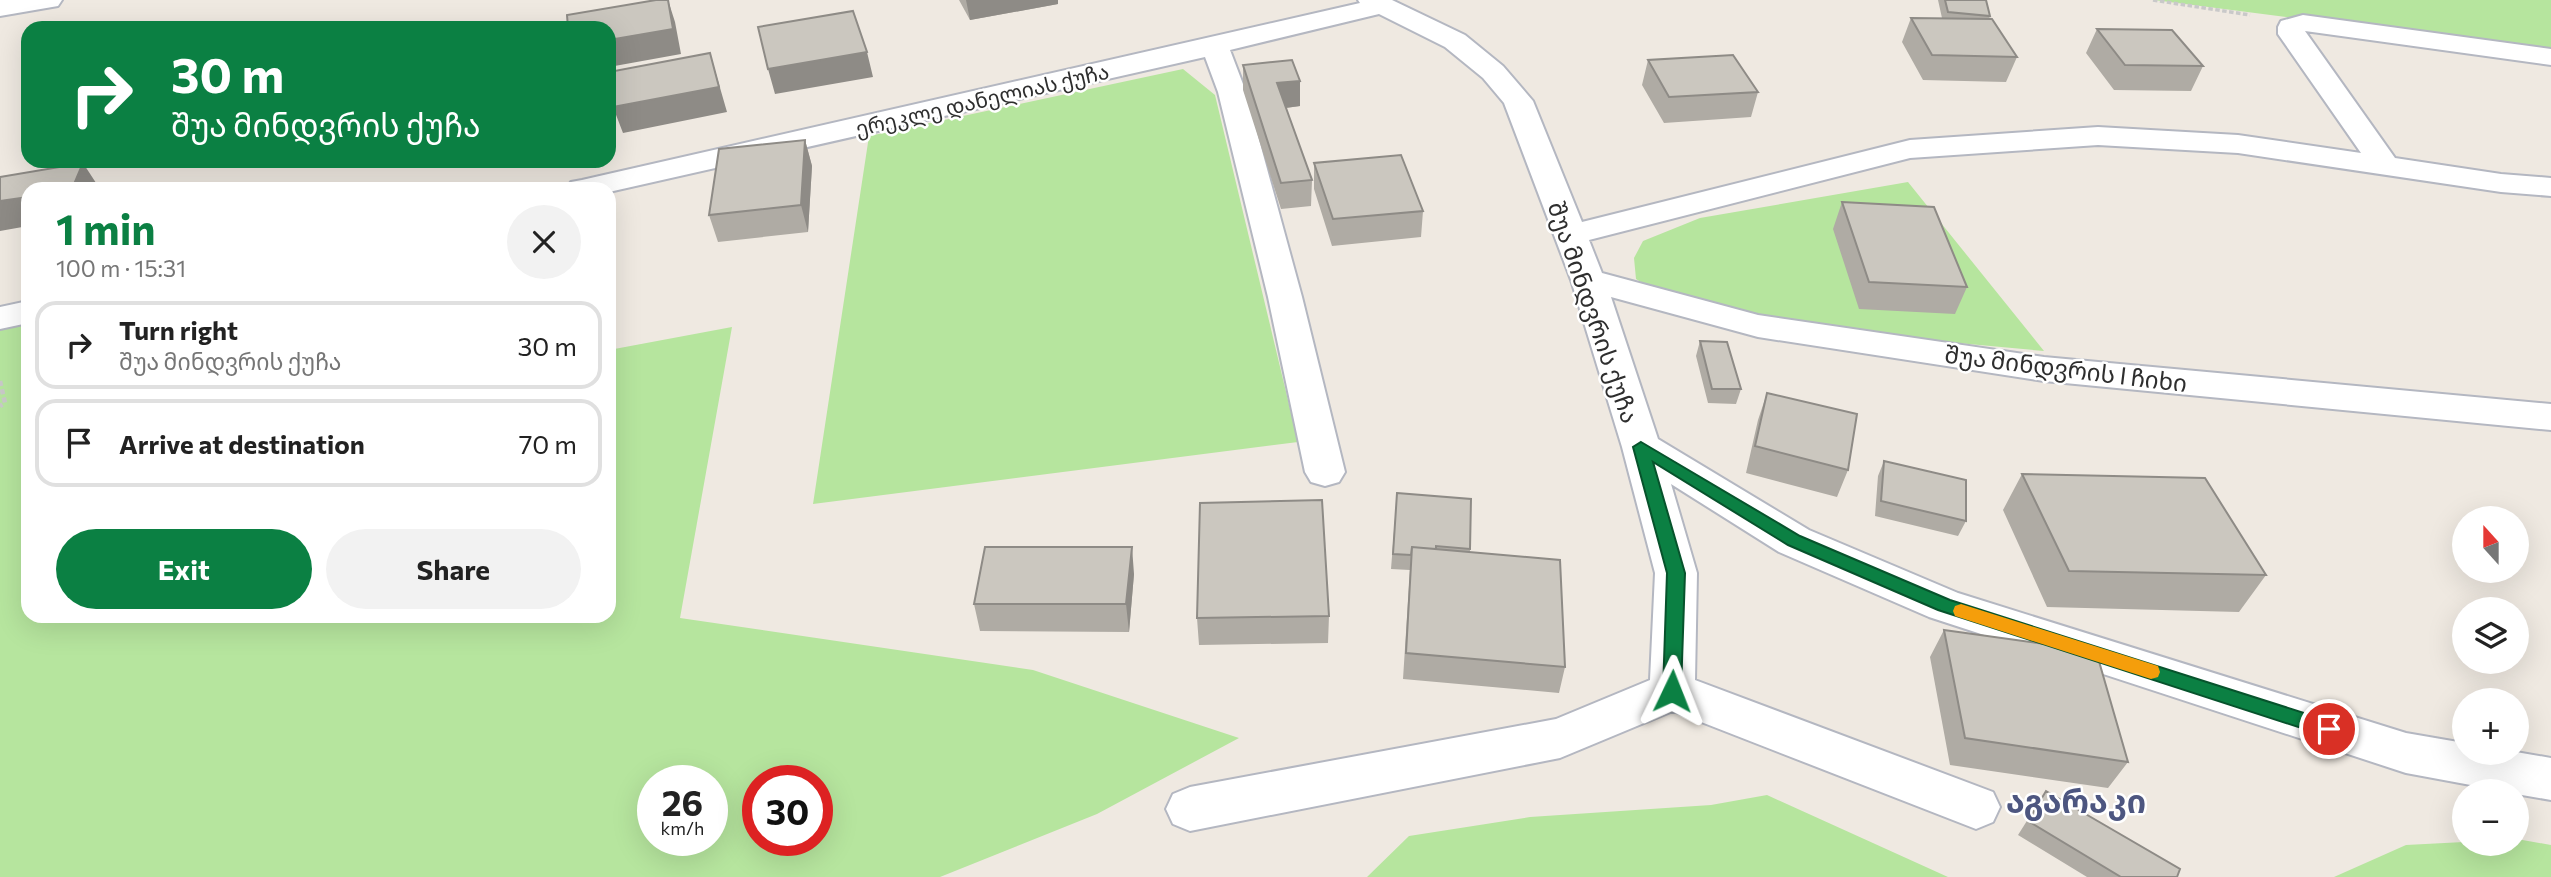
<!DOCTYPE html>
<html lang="en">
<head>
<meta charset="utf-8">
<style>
  body { margin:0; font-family:Commissioner,"Noto Sans Georgian",sans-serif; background:#f2f2f2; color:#222; height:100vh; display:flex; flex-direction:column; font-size:26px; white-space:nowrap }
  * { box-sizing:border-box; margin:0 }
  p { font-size:23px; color:#767676 }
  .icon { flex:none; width:38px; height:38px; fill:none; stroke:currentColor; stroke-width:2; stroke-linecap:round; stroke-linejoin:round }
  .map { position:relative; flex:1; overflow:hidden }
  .side { position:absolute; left:21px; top:182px; width:595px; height:441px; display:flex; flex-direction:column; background:#fff; border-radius:21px; box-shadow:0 7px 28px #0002 }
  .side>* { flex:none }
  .banner { position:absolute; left:21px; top:21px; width:595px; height:147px; border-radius:21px; box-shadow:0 7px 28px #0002; background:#0b8043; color:#fff; overflow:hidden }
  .needle { width:46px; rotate:339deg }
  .fabs { position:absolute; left:2452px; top:506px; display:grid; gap:14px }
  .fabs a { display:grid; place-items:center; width:77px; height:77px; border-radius:50%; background:#fff; box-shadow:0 7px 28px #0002; font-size:35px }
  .speed { position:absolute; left:637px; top:765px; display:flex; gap:14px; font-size:35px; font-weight:700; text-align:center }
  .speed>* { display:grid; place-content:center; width:91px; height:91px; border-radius:50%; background:#fff; box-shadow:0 7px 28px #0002; line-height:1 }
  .speed small { font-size:18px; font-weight:400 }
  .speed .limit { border:10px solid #d22; background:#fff; color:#111 }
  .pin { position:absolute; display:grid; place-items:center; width:60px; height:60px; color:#fff; margin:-30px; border:4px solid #fff; border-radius:50%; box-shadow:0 2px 7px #0007 }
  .me { position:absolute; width:77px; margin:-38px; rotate:2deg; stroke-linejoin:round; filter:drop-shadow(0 0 5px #0008) }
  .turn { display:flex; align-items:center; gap:24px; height:147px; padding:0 35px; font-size:32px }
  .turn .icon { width:91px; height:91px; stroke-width:2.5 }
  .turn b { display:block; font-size:49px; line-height:60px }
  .round { display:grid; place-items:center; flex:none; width:74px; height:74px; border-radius:37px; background:#f2f2f2 }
  .head { display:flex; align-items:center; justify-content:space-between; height:119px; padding:0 35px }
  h1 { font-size:42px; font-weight:700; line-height:52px; color:#0b8043 }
  .cta { display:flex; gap:14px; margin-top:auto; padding:14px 35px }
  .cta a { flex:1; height:80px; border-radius:42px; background:#0b8043; color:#fff; font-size:28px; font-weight:700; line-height:80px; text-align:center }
  .cta a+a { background:#f2f2f2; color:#222 }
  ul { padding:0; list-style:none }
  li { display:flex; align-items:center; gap:21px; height:88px; margin:0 14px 10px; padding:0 21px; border:4px solid #e0e0e0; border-radius:21px }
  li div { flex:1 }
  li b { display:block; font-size:26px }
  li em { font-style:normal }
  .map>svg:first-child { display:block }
  .green { fill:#b6e59e; fill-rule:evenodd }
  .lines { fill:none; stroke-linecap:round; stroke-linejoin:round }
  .minor-casing { stroke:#b4b7c1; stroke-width:4 }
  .path-far1 { stroke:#c9c9c9; stroke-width:3.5; stroke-dasharray:4.5 2.5; stroke-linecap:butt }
  .path { stroke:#c9c9c9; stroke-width:4.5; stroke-dasharray:5 3.5; stroke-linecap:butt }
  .minor { fill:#fff; fill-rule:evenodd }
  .wall { fill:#afaba4 }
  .shaded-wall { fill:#8e8b86 }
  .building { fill:#cbc7bf; stroke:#8e8b86; stroke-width:2 }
  .route { fill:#0b8043; stroke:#07532c; stroke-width:2 }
  .slow { fill:#f59e0b }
  .labels { text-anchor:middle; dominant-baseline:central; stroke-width:5; stroke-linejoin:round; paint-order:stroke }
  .far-street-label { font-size:21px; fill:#2e2e2e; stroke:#fff }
  .street-label { font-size:24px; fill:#2e2e2e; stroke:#fff }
  .near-neighbourhood-label { font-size:32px; font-weight:bold; fill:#4d5680; stroke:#fff }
</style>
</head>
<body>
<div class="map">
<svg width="2551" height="877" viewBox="0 0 2551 877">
  <rect width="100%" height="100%" fill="#efe9e1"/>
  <path class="green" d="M2154,0H2551V51Z
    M1183,69L1215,95L1298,442L813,504L869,136Z
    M1908,182L2044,351L1805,329L1674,303L1636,279L1634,258L1643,241L1700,218Z
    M28,323V616H609V350L732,327L680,618L1033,670L1239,738L1097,814L940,877H0V329ZM712,780V840H653V780ZM758,780H817V840H758Z
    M1767,795L1948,877H1367L1409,836L1530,817L1711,805Z
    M2517,839L2551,845V877H2334L2406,845L2464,842L2516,844Z"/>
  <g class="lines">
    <g class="minor-casing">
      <path id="minor" d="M0,0H62L58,6L0,16Z
        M1358,0H1392L1465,35L1503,66L1533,101L1582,222L1910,140L2098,127L2238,135L2361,153L2278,34V27L2281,21L2303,15L2551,49V65L2305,31L2395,158L2501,174L2551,178V196L2501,192L2238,153L2098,145L1910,158L1589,240L1602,273L1758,315L2044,357L2551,404V430L2044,381L1758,337L1611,297L1658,439L1809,530L1958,593L2406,733L2464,743V752H2516L2551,758V800L2516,794V791H2503L2406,773L1929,617L1779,552L1671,484L1697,573L1695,680L1993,792L2000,807L1993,822L1976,829L1673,711L1560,758L1190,831L1173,824L1166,809L1173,794L1190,787L1556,719L1650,680L1655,573L1622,447L1571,280L1504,103L1483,78L1445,47L1379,14L1230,50L1246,92L1302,297L1345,472L1339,482L1325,486L1311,482L1305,472L1268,297L1218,92L1205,57L609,192V189H566L571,182L582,180L1360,3Z
        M28,301V323L0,329V307Z"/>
    </g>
    <path class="path-far1" d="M2153,0L2250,15"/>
    <path class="path" d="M0,381L5,403L0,406"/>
    <use href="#minor" class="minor"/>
  </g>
  <path class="wall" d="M959,0H1058V4L970,20Z
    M1938,0H1986L1990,16L1989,19L2017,57L2006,82L1923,80L1902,42L1911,18H1942Z
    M2097,29L2203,66L2191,91L2114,90L2086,53Z
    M1648,60L1758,92L1751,117L1664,123L1642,85Z
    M1243,65L1300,81V106L1286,108L1312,180L1311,206L1281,209L1243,90Z
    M805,140L812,166L808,232L718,242L709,215Z
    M1314,163L1423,211L1421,237L1332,246L1314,189Z
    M1842,202L1967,287L1955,314L1859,309L1833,229Z
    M1700,341L1741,389L1736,404L1708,403L1696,356Z
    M1767,393L1848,470L1837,497L1746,473L1758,420Z
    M1884,461L1966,521L1958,536L1875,516L1878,476Z
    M2022,474L2266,575L2239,612L2047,607L2003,510Z
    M1397,493L1470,549V552L1565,667L1559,693L1403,679L1410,570L1391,569Z
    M1134,574L1129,632L980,631L974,604Z
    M1329,616L1328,643L1199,645L1197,618Z
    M1944,630L2128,762L2108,788L1950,765L1930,657Z
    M2046,791L2177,877H2087L2018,835Z"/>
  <path class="shaded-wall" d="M668,0L675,22L681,54L609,67V40Z
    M966,0H1058V4L970,20Z
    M867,52L873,77L775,94L768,69Z
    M710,53L727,112L623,133L613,107Z
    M1300,81V106L1277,109V83Z
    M805,140L812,166L808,232L801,205Z
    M83,163L100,189H72Z
    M28,197V226L0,231V201Z
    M1132,547L1134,574L1129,632L1126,604Z"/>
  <path class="building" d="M656,0H668L673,29L609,40V28H568L567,15Z
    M1945,0H1986L1990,16L1948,12Z
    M853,11L867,52L768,69L758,27Z
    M1911,18L1992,19L2017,57L1932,55Z
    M2097,29L2172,30L2203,66L2125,65Z
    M710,53L719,87L613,107L609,80V72Z
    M1733,55L1758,92L1669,97L1648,60Z
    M1292,60L1300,81L1277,83L1312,180L1281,183L1243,65Z
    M805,140L801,205L709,215L719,149Z
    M1401,155L1423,211L1333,219L1314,163Z
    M83,163L72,189H28V197L0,201V177Z
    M1842,202L1934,207L1967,287L1869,282Z
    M1700,341L1727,342L1741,389H1712Z
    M1767,393L1857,414L1848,470L1755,446Z
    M1884,461L1966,480V521L1881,501Z
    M2022,474L2205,478L2266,575L2069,571Z
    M1397,493L1471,499L1470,549L1436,546V549L1412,547L1411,555L1393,554Z
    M1322,500L1329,616L1197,618L1200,503Z
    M985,547H1132L1126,604H974Z
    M1412,547L1560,560L1565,667L1406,653Z
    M1944,630L2096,651L2128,762L1965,738Z
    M2046,791L2180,869L2177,877H2121L2028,821Z"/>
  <path class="route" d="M1641,442L1800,536L1950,600L2329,721L2336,723L2339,729L2336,734L2329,737L1938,610L1788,545L1653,462L1685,573L1681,691L1679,697L1672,699L1665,697L1663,691L1667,573L1633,447Z"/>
  <path class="slow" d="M1961,604L2158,666L2160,672L2158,677L2151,679L1955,616L1953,611L1955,606Z"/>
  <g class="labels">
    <g class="far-street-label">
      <text transform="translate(982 99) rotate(-13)">ერეკლე დანელიას ქუჩა</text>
    </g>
    <g class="street-label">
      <text transform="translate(1594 312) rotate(71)">შუა მინდვრის ქუჩა</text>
      <text transform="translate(2066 368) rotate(7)">შუა მინდვრის I ჩიხი</text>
    </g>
    <g class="near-neighbourhood-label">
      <text x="2076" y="800">აგარაკი</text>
    </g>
  </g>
</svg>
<div class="fabs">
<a><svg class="needle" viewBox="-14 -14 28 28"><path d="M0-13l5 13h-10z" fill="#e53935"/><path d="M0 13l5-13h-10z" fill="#767676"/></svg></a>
<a><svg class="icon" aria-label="layers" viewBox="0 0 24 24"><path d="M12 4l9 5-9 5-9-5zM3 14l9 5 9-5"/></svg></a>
<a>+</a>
<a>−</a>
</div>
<div class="speed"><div>26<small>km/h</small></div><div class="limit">30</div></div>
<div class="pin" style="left:2329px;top:729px;background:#d93025"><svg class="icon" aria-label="arrive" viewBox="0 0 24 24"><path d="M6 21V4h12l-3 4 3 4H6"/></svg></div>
<svg class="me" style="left:1672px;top:691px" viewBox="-20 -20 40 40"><path d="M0-17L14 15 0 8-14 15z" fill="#0b8043" stroke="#fff" stroke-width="4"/></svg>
<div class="banner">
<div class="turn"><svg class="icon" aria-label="right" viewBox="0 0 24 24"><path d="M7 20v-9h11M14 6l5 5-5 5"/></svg><div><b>30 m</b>შუა მინდვრის ქუჩა</div></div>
</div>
<section class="side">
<div class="head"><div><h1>1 min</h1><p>100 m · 15:31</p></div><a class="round"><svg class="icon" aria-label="close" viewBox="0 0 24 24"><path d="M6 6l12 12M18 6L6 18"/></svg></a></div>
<ul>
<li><svg class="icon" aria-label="right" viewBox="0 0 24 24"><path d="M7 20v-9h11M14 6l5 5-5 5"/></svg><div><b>Turn right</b><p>შუა მინდვრის ქუჩა</p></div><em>30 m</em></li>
<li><svg class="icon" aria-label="arrive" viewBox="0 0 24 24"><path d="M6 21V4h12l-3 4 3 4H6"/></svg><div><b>Arrive at destination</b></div><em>70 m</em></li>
</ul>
<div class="cta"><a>Exit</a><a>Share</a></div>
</section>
</div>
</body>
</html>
